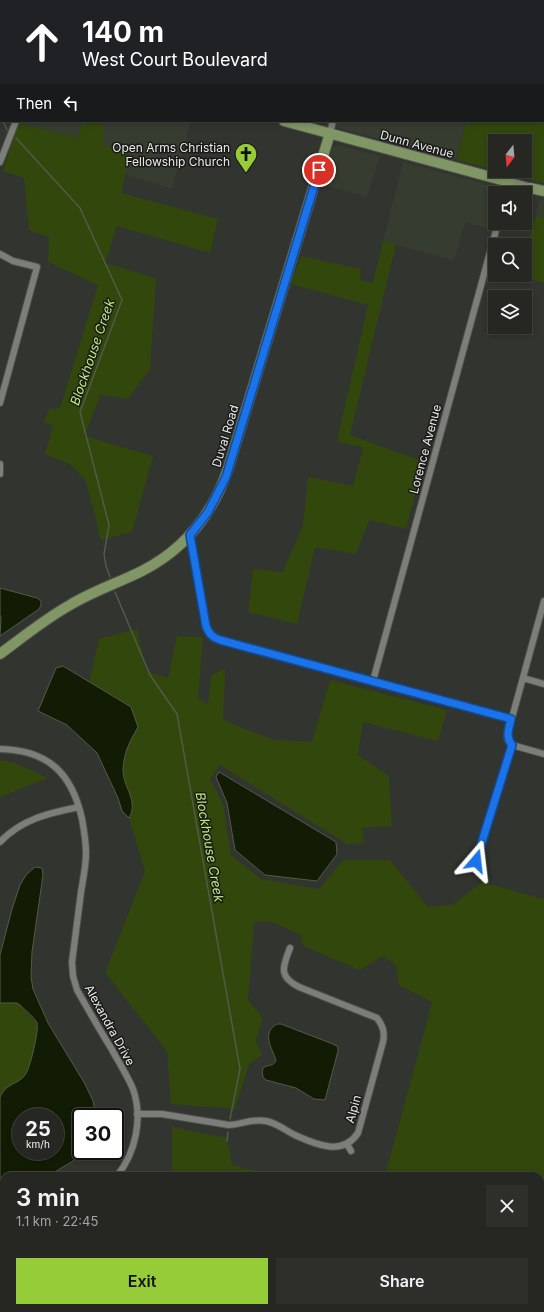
<!DOCTYPE html>
<html lang="en">
<head>
<meta charset="utf-8">
<style>
  body { margin:0; font-family:Inter,sans-serif; background:#2e2f2b; color:#f1f3f6; height:100vh; display:flex; flex-direction:column; font-size:15px; white-space:nowrap }
  * { box-sizing:border-box; margin:0 }
  p { font-size:13px; color:#a4a5a6 }
  .icon { flex:none; width:22px; height:22px; fill:none; stroke:currentColor; stroke-width:2; stroke-linecap:round; stroke-linejoin:round }
  .map { position:relative; flex:1; overflow:hidden }
  .sheet { position:absolute; left:0px; top:1172px; width:544px; height:140px; display:flex; flex-direction:column; background:#262723; border-radius:12px 12px 0 0; box-shadow:0 2px 6px #0003,0 0 0 1px #424441 }
  .sheet>* { flex:none }
  .banner { position:absolute; left:0px; top:0px; width:544px; height:122px; box-shadow:0 2px 6px #0003,0 0 0 1px #424441; background:#202124; color:#fff; overflow:hidden }
  .needle { width:26px; rotate:196deg }
  .controls { position:absolute; left:488px; top:134px; display:grid; gap:8px }
  .controls a { display:grid; place-items:center; width:44px; height:44px; border-radius:0px; background:#262723; box-shadow:0 2px 6px #0003,0 0 0 1px #424441; font-size:20px }
  .speed { position:absolute; left:12px; top:1108px; display:flex; gap:8px; font-size:20px; font-weight:700; text-align:center }
  .speed>* { display:grid; place-content:center; width:52px; height:52px; border-radius:50%; background:#262723; box-shadow:0 2px 6px #0003,0 0 0 1px #424441; line-height:1 }
  .speed small { font-size:10px; font-weight:400 }
  .speed .limit { border:2px solid #111; border-radius:6px; background:#fff; color:#111 }
  .pin { position:absolute; display:grid; place-items:center; width:34px; height:34px; color:#fff; margin:-17px; border:2px solid #fff; border-radius:50%; box-shadow:0 1px 4px #0007 }
  .me { position:absolute; width:44px; margin:-22px; rotate:17deg; stroke-linejoin:round; filter:drop-shadow(0 0 3px #0008) }
  .turn { display:flex; align-items:center; gap:14px; height:84px; padding:0 16px; font-size:18px }
  .turn .icon { width:52px; height:52px; stroke-width:2.5 }
  .turn b { display:block; font-size:28px; line-height:34px }
  .then { display:flex; align-items:center; height:38px; padding:0 16px; background:#0003; gap:8px; font-size:15px }
  .round { display:grid; place-items:center; flex:none; width:42px; height:42px; border-radius:0px; background:#2e2f2b }
  .summary { display:flex; align-items:center; justify-content:space-between; height:68px; padding:0 16px }
  h1 { font-size:24px; font-weight:600; line-height:30px }
  .button { display:flex; gap:8px; margin-top:auto; padding:8px 16px }
  .button a { flex:1; height:46px; border-radius:0px; background:#97cc39; color:#111; font-size:16px; font-weight:600; line-height:46px; text-align:center }
  .button a+a { background:#2e2f2b; color:#f1f3f6 }
  .map>svg:first-child { display:block }
  .built { fill:#373c31 }
  .green { fill:#32470c }
  .water { fill:#121c04; stroke:#525a48; fill-rule:evenodd }
  .lines { fill:none; stroke-linecap:round; stroke-linejoin:round }
  .stream { stroke:#525a48; stroke-width:1.5 }
  .minor-casing { stroke:#50514d; stroke-width:8 }
  .secondary-casing { stroke:#50514d; stroke-width:11 }
  .primary-casing { stroke:#50514d; stroke-width:12 }
  .minor { stroke:#7c7f79; stroke-width:6 }
  .secondary { stroke:#7f8a6f; stroke-width:9 }
  .primary { stroke:#819665; stroke-width:10 }
  .route-casing { stroke:#114b97; stroke-width:10 }
  .route { stroke:#1a73e8; stroke-width:7 }
  .labels { text-anchor:middle; dominant-baseline:central; stroke-width:3; stroke-linejoin:round; paint-order:stroke }
  .street-label { font-size:12px; fill:#e8e9e6; stroke:#1a1b19 }
  .poi-label { font-size:12px; fill:#e8e9e6; stroke:#1a1b19; text-anchor:end }
  .water-label { font-size:13px; font-style:italic; fill:#bdea7d; stroke:#1a1b19 }
</style>
</head>
<body>
<div class="map">
<svg width="544" height="1312" viewBox="0 0 544 1312">
  <rect width="100%" height="100%" fill="#32342f"/>
  <path class="built" d="M18,121H82L78,138L18,123Z
    M90,121H191L172,189L124,174L130,154L103,145Z
    M314,121H466L457,160Z
    M337,145L380,156L367,197L320,184L331,150L333,147Z
    M403,162L504,189L503,193H495V223L494,230L465,222L454,261L383,241Z
    M540,199L544,200V218L536,215Z"/>
  <path class="green" d="M434,0H544V183L499,171H525V141H495V170L457,160L466,121H543V1H433Z
    M82,121H90L103,125V145L130,154L121,193L218,219L210,253L117,226L105,263L156,278L150,369L128,399L101,395L84,436L153,456L132,532L101,540L86,481L71,465L45,454L53,425L44,423L49,409L60,408L98,285L48,262L49,237L29,230L24,178L3,171L18,123L78,138Z
    M536,215L544,218V283L519,277V275H525V255Z
    M383,241L396,244L350,435L424,462L406,529L369,520L356,554L315,547L297,624L248,612L253,569L283,572L303,525L308,477L353,486L363,448L337,441L368,305L291,284L301,256L361,269L360,280L373,283Z
    M137,629L146,671L168,678L177,636L203,637L198,698L208,705L211,676L225,668L223,718L230,723L274,740L312,742L330,680L447,710L438,741L363,722L358,755L389,776L392,826L362,828L364,843L347,844L220,765L210,779L223,803L231,855L261,879L319,889L343,860H390L428,907L454,904L482,882L544,899V1312H14L17,1308H540V1176H385L432,1002L399,985L396,965L383,956L360,970L303,946L301,935L272,922H254L248,1000L263,1018L256,1041L262,1055L249,1064L235,1109L171,1104L167,1051L105,973L145,871L129,818C139,800 123,788 123,770C124,752 129,743 138,727L131,707L89,682L99,639Z
    M0,760L15,763L48,778L0,797Z
    M0,1003H17L36,1022C39,1032 31,1071 24,1077C14,1085 6,1084 0,1097Z
    M172,1127L227,1138L232,1165L278,1176H167L172,1170Z"/>
  <path class="water" d="M0,588L37,598L41,601V605L39,609L0,636L1,617L0,615Z
    M63,666L131,707L138,727C129,743 124,752 123,770C123,788 139,800 129,818L122,811L118,798L97,753L67,725L38,711L56,668Z
    M219,772L336,842L337,854L317,881L265,875L235,850L227,803L216,777Z
    M35,867L42,868L43,875L32,952L31,977L33,989L48,1023L85,1084L93,1101L96,1117H81V1151H85L73,1161L48,1176H4V1201L0,1202V1097C7,1082 18,1085 25,1075C30,1069 39,1031 37,1023C34,1017 25,1010 20,1005L17,1003H0V955L12,909L20,885L26,875ZM21,1117H55V1151H21Z
    M277,1024H281L333,1044L338,1047V1051L325,1100L314,1099L296,1088L266,1080C262,1077 262,1073 263,1068C268,1064 274,1067 276,1060C272,1048 261,1033 277,1024Z"/>
  <g class="lines">
    <path class="stream" d="M0,116L1,118
      M3,121L7,130
      M16,138L80,208L122,300L80,412L109,525L104,554L106,566L110,577
      M115,592L150,675L177,714L240,1069L230,1119
      M227,1141L228,1132"/>
    <g class="minor-casing">
      <path id="minor" d="M76,1L77,0
        M371,1V0
        M330,133L333,121
        M0,162L16,121
        M506,193L509,182
        M0,254L13,261L37,267L0,403
        M0,464V474
        M190,535L206,626L209,633L214,638L511,719
        M523,678L544,684
        M373,681L498,223
        M512,745L508,741L507,736L544,601
        M512,745L544,754
        M0,749C48,750 72,773 82,819C84,830 86,841 86,853C86,866 83,879 81,892C78,916 75,939 72,962L73,976L77,990C88,1009 99,1029 111,1048C118,1061 127,1075 133,1089C143,1118 136,1152 117,1176
        M0,842C22,819 49,813 79,807
        M477,861L512,745
        M137,1114H162L229,1125C241,1125 252,1118 266,1121C277,1123 286,1131 297,1136C317,1145 343,1156 358,1133L383,1042C385,1032 383,1026 377,1018L299,987C279,977 282,968 290,948
        M347,1144L351,1151
        M0,1251L4,1249"/>
    </g>
    <g class="secondary-casing">
      <path id="secondary" d="M509,182L530,188"/>
    </g>
    <g class="primary-casing">
      <path id="primary" d="M0,45H1
        M284,121L509,182
        M530,188L544,191
        M0,654C23,637 45,619 70,605C93,591 118,583 142,571C185,549 214,512 229,466L330,133"/>
    </g>
    <use href="#minor" class="minor"/>
    <use href="#secondary" class="secondary"/>
    <use href="#primary" class="primary"/>
  </g>
  <g class="lines">
    <g class="route-casing">
      <path id="route" d="M319,170L226,477L208,512L190,535L206,626C209,634 212,637 220,640L511,719C509,728 505,737 512,745L476,861"/>
    </g>
    <use href="#route" class="route"/>
  </g>
  <defs>
    <g id="church-pin" transform="scale(1.15)"><path d="M0 17L-7.5 6A9.5 9.5 0 1 1 7.5 6Z" fill="#97cc39" stroke="#1a1b19"/><path d="M-1.2-6h2.4v3.5h3.3v2.4h-3.3V6h-2.4V-.1h-3.3v-2.4h3.3Z" fill="#111"/></g>
  </defs>
  <g fill-rule="evenodd">
    <use href="#church-pin" x="246" y="154"/>
  </g>
  <g class="labels">
    <g class="street-label">
      <text transform="translate(417 144) rotate(15)">Dunn Avenue</text>
      <text transform="translate(225 436) rotate(-73)">Duval Road</text>
      <text transform="translate(425 449) rotate(-75)">Lorence Avenue</text>
      <text transform="translate(110 1025) rotate(61)">Alexandra Drive</text>
      <text transform="translate(353 1109) rotate(-74)">Alpin</text>
    </g>
    <g class="poi-label">
      <text x="230" y="147">Open Arms Christian<tspan x="230" dy="14">Fellowship Church</tspan></text>
    </g>
    <g class="water-label">
      <text transform="translate(92 352) rotate(-71)">Blockhouse Creek</text>
      <text transform="translate(210 847) rotate(80)">Blockhouse Creek</text>
    </g>
  </g>
</svg>
<div class="controls">
<a><svg class="needle" viewBox="-14 -14 28 28"><path d="M0-13l5 13h-10z" fill="#e53935"/><path d="M0 13l5-13h-10z" fill="#a4a5a6"/></svg></a>
<a><svg class="icon" aria-label="sound" viewBox="0 0 24 24"><path d="M4 9h4l5-4v14l-5-4H4zM17 9q2 3 0 6"/></svg></a>
<a><svg class="icon" aria-label="search" viewBox="0 0 24 24"><circle cx="10" cy="10" r="6"/><path d="M15 15l6 6"/></svg></a>
<a><svg class="icon" aria-label="layers" viewBox="0 0 24 24"><path d="M12 4l9 5-9 5-9-5zM3 14l9 5 9-5"/></svg></a>
</div>
<div class="speed"><div>25<small>km/h</small></div><div class="limit">30</div></div>
<div class="pin" style="left:319px;top:170px;background:#d93025"><svg class="icon" aria-label="arrive" viewBox="0 0 24 24"><path d="M6 21V4h12l-3 4 3 4H6"/></svg></div>
<svg class="me" style="left:476px;top:861px" viewBox="-20 -20 40 40"><path d="M0-17L14 15 0 8-14 15z" fill="#1a73e8" stroke="#fff" stroke-width="4"/></svg>
<div class="banner">
<div class="turn"><svg class="icon" aria-label="ahead" viewBox="0 0 24 24"><path d="M12 20V5M6 11l6-6 6 6"/></svg><div><b>140 m</b>West Court Boulevard</div></div>
<div class="then">Then<svg class="icon" aria-label="left" viewBox="0 0 24 24"><path d="M17 20v-9H6M10 6l-5 5 5 5"/></svg></div>
</div>
<section class="sheet">
<div class="summary"><div><h1>3 min</h1><p>1.1 km · 22:45</p></div><a class="round"><svg class="icon" aria-label="close" viewBox="0 0 24 24"><path d="M6 6l12 12M18 6L6 18"/></svg></a></div>
<div class="button"><a>Exit</a><a>Share</a></div>
</section>
</div>
</body>
</html>
